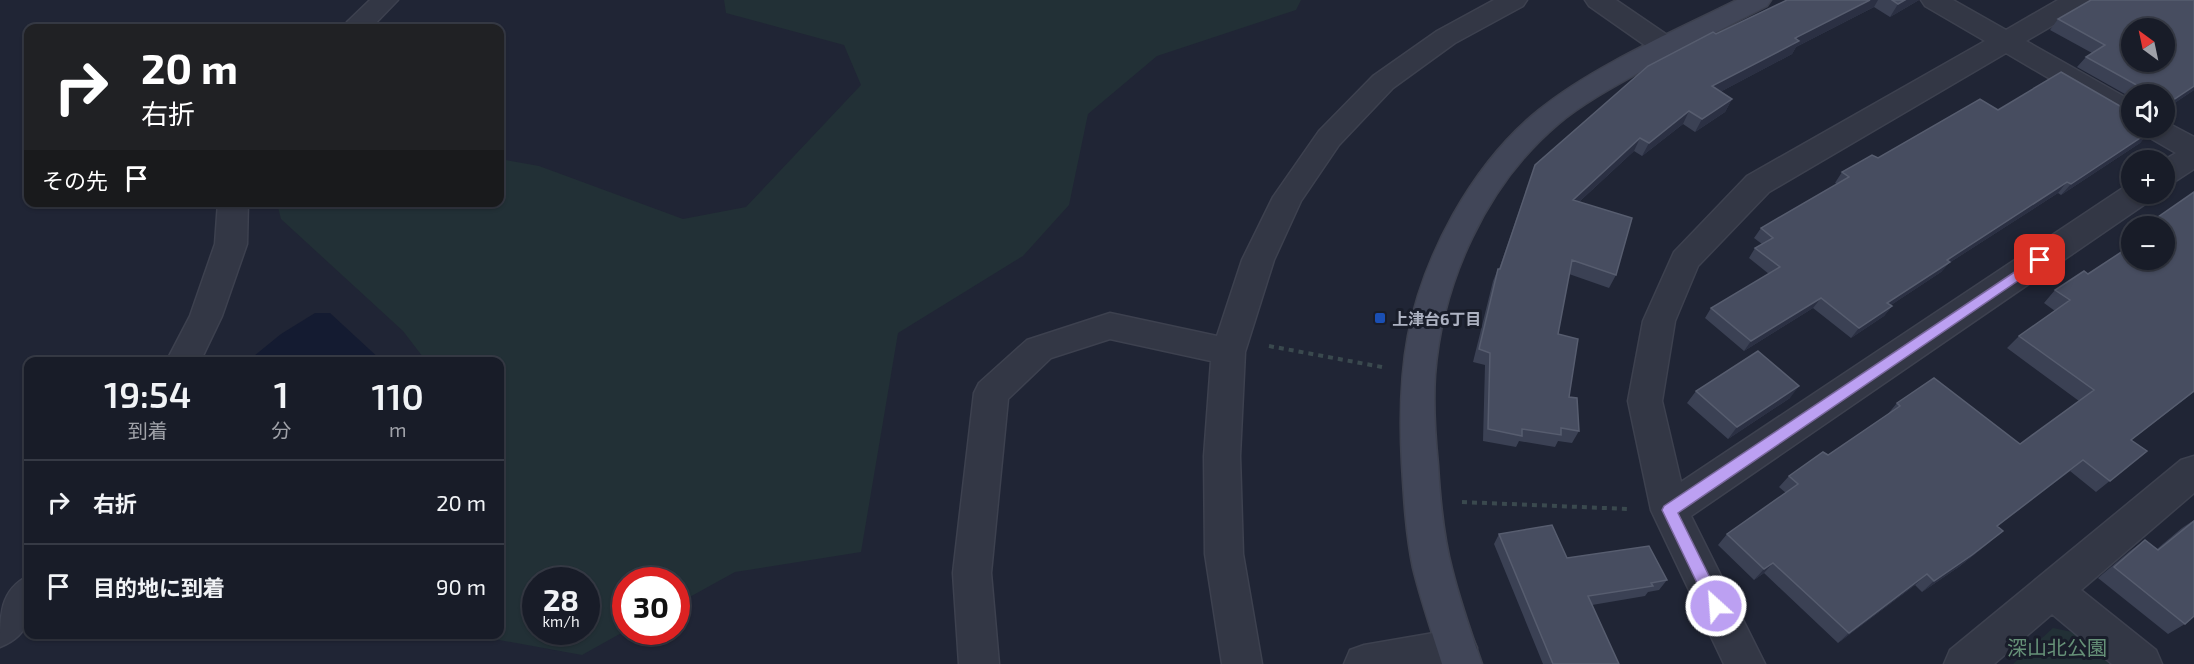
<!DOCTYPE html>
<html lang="ja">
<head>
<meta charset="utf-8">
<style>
  body { margin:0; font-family:"Exo 2","Noto Sans JP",sans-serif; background:#212530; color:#f1f3f6; height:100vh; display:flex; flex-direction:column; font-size:22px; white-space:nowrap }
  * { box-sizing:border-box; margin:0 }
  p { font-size:20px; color:#9fa1a8 }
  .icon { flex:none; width:33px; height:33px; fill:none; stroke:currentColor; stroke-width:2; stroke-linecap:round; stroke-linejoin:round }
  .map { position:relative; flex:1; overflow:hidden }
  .sheet { position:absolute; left:24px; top:357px; width:480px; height:282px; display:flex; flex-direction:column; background:#181c28; border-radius:12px; box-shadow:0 2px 4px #0004,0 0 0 2px #363a45 }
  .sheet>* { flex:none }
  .banner { position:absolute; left:24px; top:24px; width:480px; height:183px; border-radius:12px; box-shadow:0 2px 4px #0004,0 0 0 2px #363a45; background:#202124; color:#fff; overflow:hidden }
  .needle { width:39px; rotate:327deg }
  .controls { position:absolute; left:2121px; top:18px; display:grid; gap:12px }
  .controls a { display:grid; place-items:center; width:54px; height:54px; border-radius:50%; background:#181c28; box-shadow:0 2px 4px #0004,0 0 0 2px #363a45; font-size:30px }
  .speed { position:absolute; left:522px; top:567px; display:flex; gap:12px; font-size:30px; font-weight:700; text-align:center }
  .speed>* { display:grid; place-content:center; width:78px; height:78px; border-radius:50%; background:#181c28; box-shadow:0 2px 4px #0004,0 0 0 2px #363a45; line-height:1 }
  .speed small { font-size:15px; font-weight:400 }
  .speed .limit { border:9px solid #d22; background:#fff; color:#111 }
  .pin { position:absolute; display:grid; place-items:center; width:51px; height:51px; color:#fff; margin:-26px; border-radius:12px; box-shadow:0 3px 9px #0006 }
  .me { position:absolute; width:66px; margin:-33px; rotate:334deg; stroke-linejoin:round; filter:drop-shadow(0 0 4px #0008) }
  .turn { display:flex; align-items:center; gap:21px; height:126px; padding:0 18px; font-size:27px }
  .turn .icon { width:78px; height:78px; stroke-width:2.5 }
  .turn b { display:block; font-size:42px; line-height:51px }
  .then { display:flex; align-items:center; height:57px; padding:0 18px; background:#0003; gap:12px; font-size:22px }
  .eta { display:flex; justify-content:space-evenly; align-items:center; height:102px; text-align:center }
  .eta b { font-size:36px; font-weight:600; line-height:42px }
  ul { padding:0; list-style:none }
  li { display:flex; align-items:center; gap:18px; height:84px; padding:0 18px; border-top:2px solid #363a45 }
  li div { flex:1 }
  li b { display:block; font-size:22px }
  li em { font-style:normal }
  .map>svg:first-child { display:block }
  .green { fill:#223036; fill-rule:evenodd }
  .water { fill:#141b31 }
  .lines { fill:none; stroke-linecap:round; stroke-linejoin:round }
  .street-casing { stroke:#3d414f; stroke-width:3 }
  .secondary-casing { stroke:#3d414f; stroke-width:3 }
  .path { stroke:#3a494e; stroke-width:4; stroke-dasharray:5 5; stroke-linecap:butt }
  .street { fill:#333745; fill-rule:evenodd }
  .secondary { fill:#414658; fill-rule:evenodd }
  .wall { fill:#3b4154 }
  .shaded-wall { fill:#2b3043 }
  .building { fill:#474d60; stroke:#575d6f; stroke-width:1.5; fill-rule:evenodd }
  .route { fill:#bca0f2; stroke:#7a689d; stroke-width:1.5 }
  .transit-dot { fill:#1a4fb4; stroke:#191d2a; stroke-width:2 }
  .labels { text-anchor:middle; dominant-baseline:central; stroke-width:6; stroke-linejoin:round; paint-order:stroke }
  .poi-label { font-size:16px; font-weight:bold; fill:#adb2c2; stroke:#191d2a; text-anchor:start }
  .near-park-label { font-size:20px; fill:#669178; stroke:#191d2a }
</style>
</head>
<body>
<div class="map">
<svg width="2194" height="664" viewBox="0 0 2194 664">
  <rect width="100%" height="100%" fill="#202535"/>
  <path class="green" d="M724,0H1301L1296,10L1157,56L1088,114L1069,205L1023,256L898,333L861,552L735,572L677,604L676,580H626L625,631L582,655L483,637L481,635L500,634V362L426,361L403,331L281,219L277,203L500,202V159L539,166L683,219L746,207L861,85L844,45L726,13ZM536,580H586V632H536Z
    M2053,628L2082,634L2117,664H2013Z"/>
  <path class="water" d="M315,313H330L382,361H248L281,334Z"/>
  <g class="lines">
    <g class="street-casing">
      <path id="street" d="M370,0H398L371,28H343L347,22Z
        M1494,0H1527L1523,6L1455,43L1393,88L1339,145L1301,201L1274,260L1245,352L1240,456L1243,554L1262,664H1222L1205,554L1204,456L1211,361L1110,339L1051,358L1008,399L991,573L999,664H959L953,573L974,393L979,383L1027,340L1110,313L1217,336L1242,260L1273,197L1319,131L1373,76L1437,31Z
        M1585,0H1616L1676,41L1679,47L1676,53L1666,56L1656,53L1589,6Z
        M1921,0H1953L2006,30L2058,0H2090L2086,6L2026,41L2132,101V123L2122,121L2006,53L1769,192L1698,266L1675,321L1662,401L1681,482L2126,186L2132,185V194H2152L2148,202L1691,516L1765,664H1724L1651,510L1628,401L1643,321L1674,252L1747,176L1985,41L1925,6Z
        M2164,121L2194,137V169L2174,182L2164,185V160L2176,153L2145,135L2141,128H2164Z
        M218,202H248L247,244L222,316L200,362H166L190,316L215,244Z
        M2194,456V493L2081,590L2156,650L2162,664H2112L2052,614L1994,664H1944L1950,650L2181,460Z
        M28,576C32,608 34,634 0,647C0,615 0,590 28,576Z
        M1457,629L1471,635L1477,648L1471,661L1464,664H1344L1350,650L1364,645Z"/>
    </g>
    <g class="secondary-casing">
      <path id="secondary" d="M1737,0H1771L1767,6C1724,28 1681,50 1638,73C1611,88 1582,104 1558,124C1486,185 1442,282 1435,375C1433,405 1435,435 1438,465C1440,500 1443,535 1452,569C1460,601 1471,633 1482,664H1442C1432,632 1421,601 1413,568C1406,534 1404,499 1402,464C1397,369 1406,300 1453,215C1475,176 1504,138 1539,110C1593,66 1675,31 1737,0Z"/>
    </g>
    <path class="path" d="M1269,346L1382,367
      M1462,502L1628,509"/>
    <use href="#street" class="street"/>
    <use href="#secondary" class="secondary"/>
  </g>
  <path class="wall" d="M1787,0H1919L1890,17L1874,7L1796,47L1792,54L1720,92L1732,99L1725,112L1695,132L1683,124L1642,156L1634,151L1579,202L1616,275L1609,288L1569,274L1558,334L1569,397L1579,431L1572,443L1558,441L1555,447L1519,441L1516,447L1483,441L1485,365L1473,362L1493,281L1498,269H1499L1535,165L1716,34Z
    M2194,0V90L2164,110V94H2132V98L2077,67L2086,57L2092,53L2050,30L2058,19Z
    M1998,110L2132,128L2149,132L2140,143L2061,195L2058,193L1949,263L1941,272L1891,305L1892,306L1884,316L1851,338L1813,308L1744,351L1705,318L1711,308L1769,274L1749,258L1755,248L1762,244L1754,238L1761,228L1837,184L1835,183L1842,172Z
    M2194,192V392L2131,440L2147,451L2096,492L2070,471L1997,526L1990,542L1960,566L1922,592L1915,585L1838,643L1764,573L1754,580L1718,545L1727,534L1786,493L1779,487L1789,476L1828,455L1887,415L1897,403L2020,444L2079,401L2007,348L2019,336L2055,311L2044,303L2055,290L2088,274L2132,260Z
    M1696,391L1790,398L1728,439L1687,403Z
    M2194,520V616L2185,624L2168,634L2098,578L2130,551L2145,540L2157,549L2182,528Z
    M1499,534L1567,558L1667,580L1659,590L1648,592L1645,596L1592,605L1619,664H1543L1494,544Z"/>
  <path class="shaded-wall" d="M1870,0H1878L1874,7L1796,47L1792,54L1705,100L1712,86L1795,38Z
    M1905,0H1919L1890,17L1898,4Z
    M2194,86V90L2164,110V106Z
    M1732,99L1725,112L1695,132L1702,119Z
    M1689,111L1683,124L1642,156L1649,143Z
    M2149,132L2140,143L2061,195L2071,184Z
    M1640,138L1634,151L1567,213L1573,200Z
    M2067,182L2058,193L1949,263L1941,272L1879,313L1887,303L1947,260Z
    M1821,298L1813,308L1744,351L1751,341Z
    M1892,306L1884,316L1851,338L1859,328Z
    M1799,386L1790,398L1728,439L1737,427Z
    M2083,460L2070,471L1984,537L1997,526Z
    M2003,531L1960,566L1922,592L1934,581Z
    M1773,563L1764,573L1754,580L1764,569Z
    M1927,574L1915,585L1838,643L1849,633Z"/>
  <path class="building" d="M1787,0H1870L1795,38L1799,41L1712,86L1732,99L1702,119L1689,111L1649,143L1640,138L1573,200L1632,218L1616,275L1572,260L1558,334L1578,339L1569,397L1577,398L1579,431L1561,428V435L1522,429V436L1488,429L1490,353L1479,349L1498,269H1500L1535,165L1648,66L1713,32L1716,34Z
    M1892,0H1905L1898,4Z
    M2091,0H2194V86L2164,106V94H2142V88L2086,57L2105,45L2058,19ZM2132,28H2164V62H2132Z
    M2061,72L2132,113V128H2141L2149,132L2071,184L2067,182L1947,260L1950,262L1887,303L1892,306L1859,328L1821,298L1751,341L1711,308L1780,267L1755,248L1773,238L1761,228L1849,177L1842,172L1872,155L1878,158L1980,99L1998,110Z
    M2194,192V391L2131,440L2147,451L2110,481L2083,460L1997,526L2003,531L1972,555L1934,581L1927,574L1849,633L1773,563L1764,569L1727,534L1798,484L1789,476L1823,452L1828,455L1900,406L1897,403L1934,378L2020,444L2094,390L2019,336L2070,300L2055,290L2084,271L2088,274L2132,245V260H2164V226H2145Z
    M1758,351L1799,386L1737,427L1696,391Z
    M2194,521V616L2185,624L2114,567L2145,540L2158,550Z
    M1552,525L1567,558L1649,546L1667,580L1651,583L1653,586L1588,596L1619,664H1553L1499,534Z"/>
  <path class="route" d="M2040,255L2046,260L2044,263L1678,513L1724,606L1722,612L1716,614L1711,612L1662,510L1664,506Z"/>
  <rect class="transit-dot" x="1374" y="312" width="12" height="12" rx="3"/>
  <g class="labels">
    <g class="poi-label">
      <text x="1392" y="318">上津台6丁目</text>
    </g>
    <g class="near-park-label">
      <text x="2057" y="647">深山北公園</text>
    </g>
  </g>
</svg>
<div class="controls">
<a><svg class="needle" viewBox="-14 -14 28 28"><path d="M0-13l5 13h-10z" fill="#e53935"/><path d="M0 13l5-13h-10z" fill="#9fa1a8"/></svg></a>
<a><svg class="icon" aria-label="sound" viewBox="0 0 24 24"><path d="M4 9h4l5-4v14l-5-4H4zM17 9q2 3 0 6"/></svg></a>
<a>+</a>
<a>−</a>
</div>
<div class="speed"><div>28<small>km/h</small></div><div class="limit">30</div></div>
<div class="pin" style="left:2040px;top:260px;background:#d93025"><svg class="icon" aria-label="arrive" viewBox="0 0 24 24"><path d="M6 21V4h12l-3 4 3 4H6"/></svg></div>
<svg class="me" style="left:1716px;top:606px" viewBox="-20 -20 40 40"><circle r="17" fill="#bca0f2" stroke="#fff" stroke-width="3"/><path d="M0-11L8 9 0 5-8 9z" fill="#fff"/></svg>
<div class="banner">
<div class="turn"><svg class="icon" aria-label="right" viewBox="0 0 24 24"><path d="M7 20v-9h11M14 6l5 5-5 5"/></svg><div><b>20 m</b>右折</div></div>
<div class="then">その先<svg class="icon" aria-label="arrive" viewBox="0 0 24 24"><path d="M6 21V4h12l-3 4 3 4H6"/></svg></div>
</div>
<section class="sheet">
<div class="eta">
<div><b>19:54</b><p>到着</p></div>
<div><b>1</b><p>分</p></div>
<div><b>110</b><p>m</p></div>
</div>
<ul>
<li><svg class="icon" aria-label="right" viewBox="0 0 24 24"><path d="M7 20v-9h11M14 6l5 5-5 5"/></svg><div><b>右折</b></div><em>20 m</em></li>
<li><svg class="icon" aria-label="arrive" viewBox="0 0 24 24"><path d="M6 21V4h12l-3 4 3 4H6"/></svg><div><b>目的地に到着</b></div><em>90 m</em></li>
</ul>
</section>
</div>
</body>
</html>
